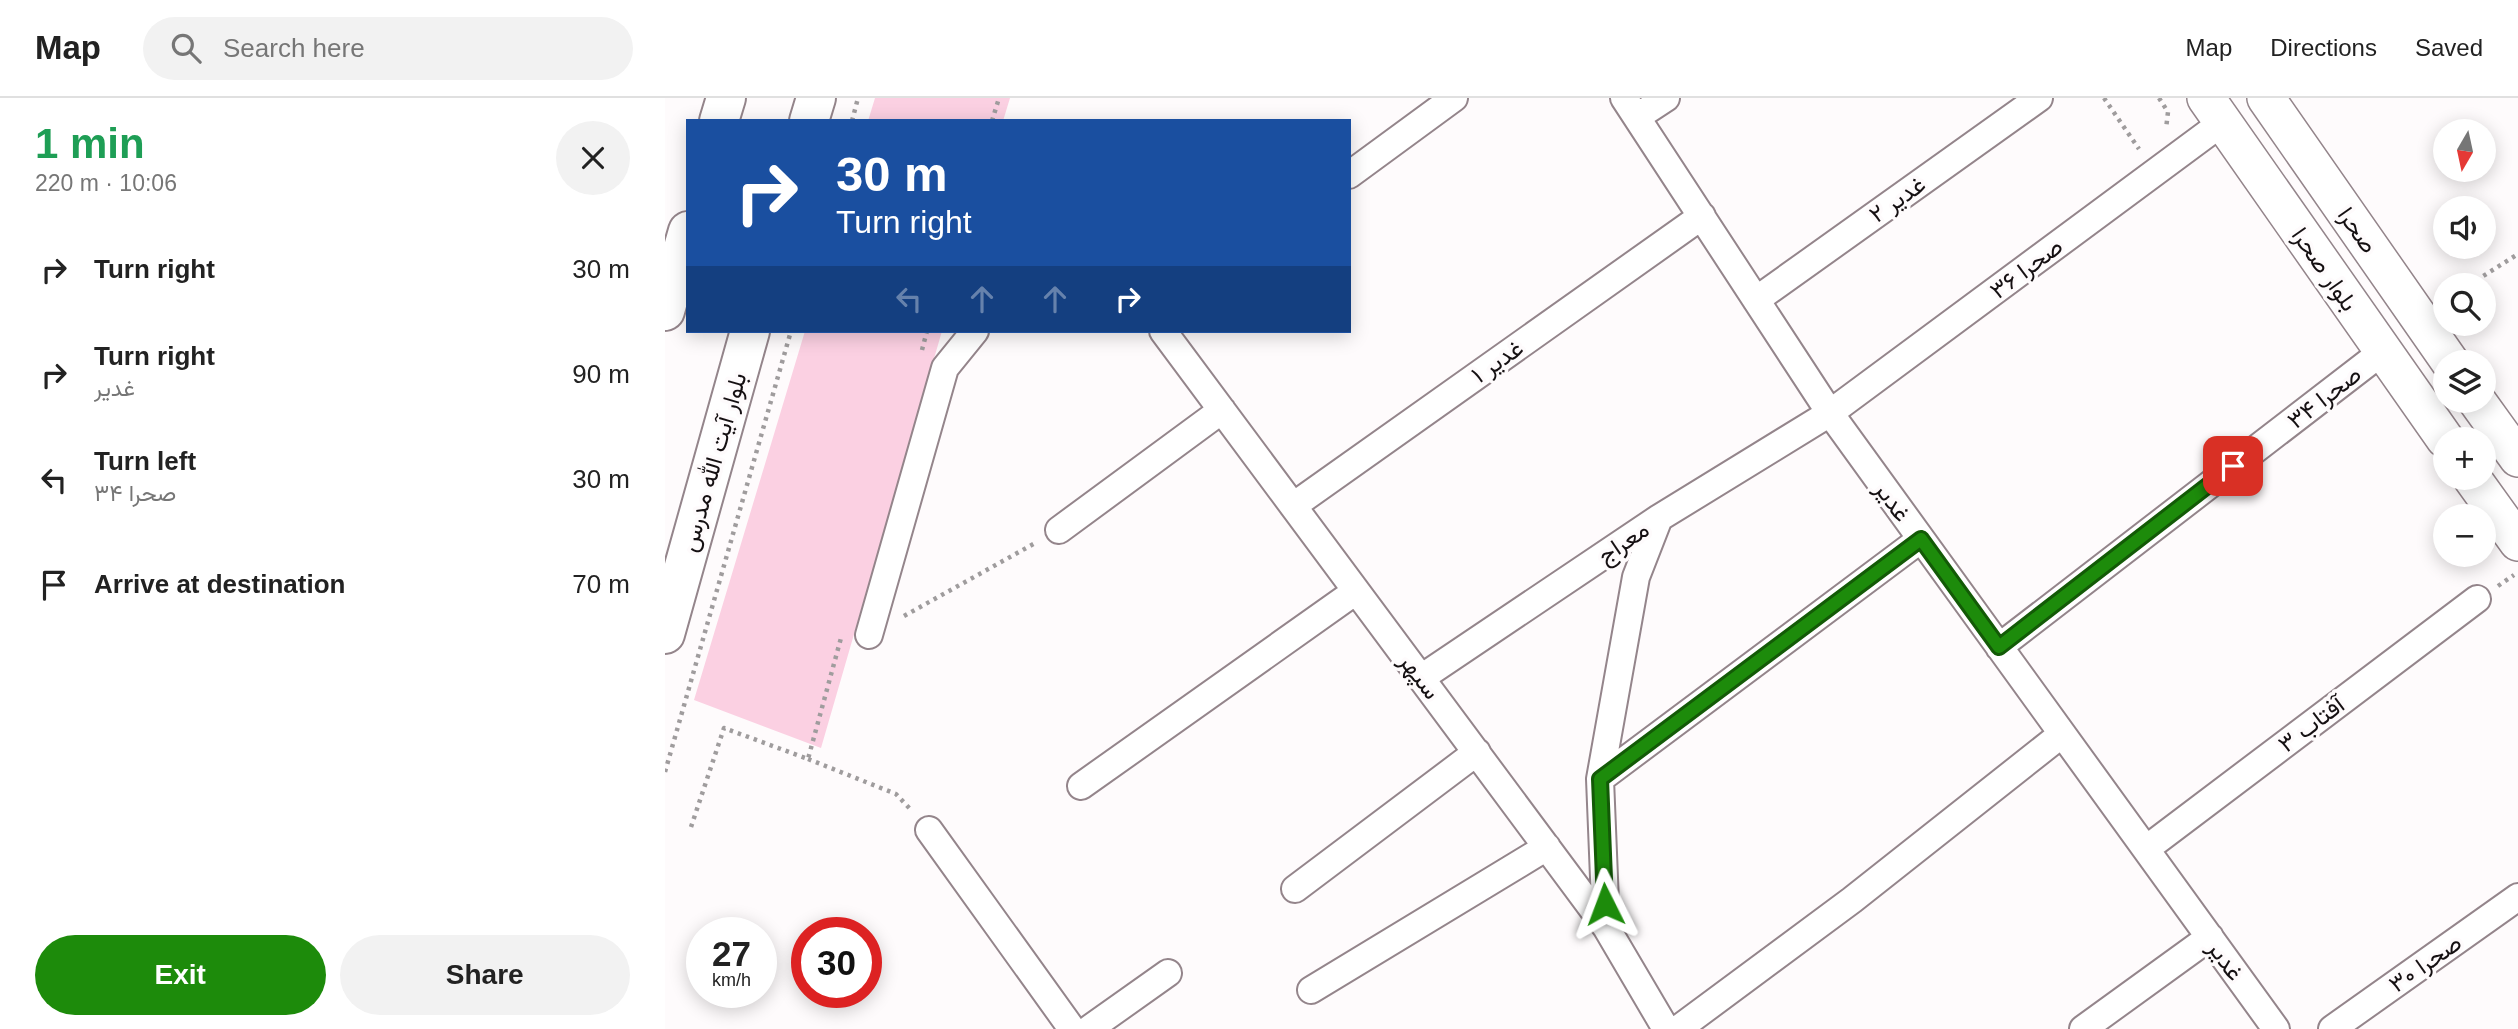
<!DOCTYPE html>
<html lang="en">
<head>
<meta charset="utf-8">
<style>
  body { margin:0; font-family:Helvetica,Vazirmatn,sans-serif; background:#f2f2f2; color:#222; height:100vh; display:flex; flex-direction:column; font-size:26px; white-space:nowrap }
  * { box-sizing:border-box; margin:0 }
  p { font-size:23px; color:#767676 }
  .icon { flex:none; width:38px; height:38px; fill:none; stroke:currentColor; stroke-width:2; stroke-linecap:round; stroke-linejoin:round }
  .map { position:relative; flex:1; overflow:hidden }
  .sheet { display:flex; flex-direction:column; background:#fff; width:665px }
  .sheet>* { flex:none }
  .top-card { position:absolute; left:21px; top:21px; width:665px; height:214px; border-radius:0px; box-shadow:0 4px 18px #0003; background:#1a4fa0; color:#fff; overflow:hidden }
  .needle { width:46px; rotate:189deg }
  .tools { position:absolute; left:1768px; top:21px; display:grid; gap:14px }
  .tools a { display:grid; place-items:center; width:63px; height:63px; border-radius:50%; background:#fff; box-shadow:0 4px 18px #0003; font-size:35px }
  .speed { position:absolute; left:21px; top:819px; display:flex; gap:14px; font-size:35px; font-weight:700; text-align:center }
  .speed>* { display:grid; place-content:center; width:91px; height:91px; border-radius:50%; background:#fff; box-shadow:0 4px 18px #0003; line-height:1 }
  .speed small { font-size:18px; font-weight:400 }
  .speed .limit { border:10px solid #d22; background:#fff; color:#111 }
  .pin { position:absolute; display:grid; place-items:center; width:60px; height:60px; color:#fff; margin:-30px; border-radius:14px; box-shadow:0 4px 10px #0006 }
  .me { position:absolute; width:77px; margin:-38px; rotate:357deg; stroke-linejoin:round; filter:drop-shadow(0 0 5px #0008) }
  .turn { display:flex; align-items:center; gap:24px; height:147px; padding:0 35px; font-size:32px }
  .turn .icon { width:91px; height:91px; stroke-width:2.5 }
  .turn b { display:block; font-size:49px; line-height:60px }
  .lanes { display:flex; align-items:center; height:66px; padding:0 35px; background:#0003; justify-content:center; gap:35px; direction:ltr }
  .lanes .off { opacity:.35 }
  .round { display:grid; place-items:center; flex:none; width:74px; height:74px; border-radius:37px; background:#f2f2f2 }
  .head { display:flex; align-items:center; justify-content:space-between; height:119px; padding:0 35px }
  h1 { font-size:42px; font-weight:800; line-height:52px; color:#1e9e55 }
  .cta { display:flex; gap:14px; margin-top:auto; padding:14px 35px }
  .cta a { flex:1; height:80px; border-radius:42px; background:#1d8b0b; color:#fff; font-size:28px; font-weight:800; line-height:80px; text-align:center }
  .cta a+a { background:#f2f2f2; color:#222 }
  ul { padding:0; list-style:none }
  li { display:flex; align-items:center; gap:21px; height:105px; padding:0 35px }
  li div { flex:1 }
  li b { display:block; font-size:26px }
  li em { font-style:normal }
  header { display:flex; align-items:center; gap:42px; box-sizing:border-box; height:98px; padding:0 35px; background:#fff; border-bottom:2px solid #e0e0e0 }
  header strong { font-size:33px }
  nav { display:flex; gap:38px; margin-inline-start:auto; font-size:24px }
  .search { width:490px; height:63px; background:#f2f2f2; display:flex; align-items:center; gap:18px; box-sizing:border-box; padding:0 24px; border-radius:38px; color:#767676; font-size:26px }
  main { display:flex; flex:1; min-height:0 }
  .map>svg:first-child { display:block }
  .green { fill:#fbd0e2 }
  .lines { fill:none; stroke-linecap:round; stroke-linejoin:round }
  .street-casing { stroke:#94858b; stroke-width:30 }
  .secondary-casing { stroke:#94858b; stroke-width:40 }
  .primary-casing { stroke:#94858b; stroke-width:42 }
  .path { stroke:#9f9c9d; stroke-width:4.5; stroke-dasharray:3.5 5; stroke-linecap:butt }
  .street { stroke:#fff; stroke-width:26 }
  .secondary { stroke:#fff; stroke-width:37 }
  .primary { stroke:#fff; stroke-width:38 }
  .route-casing { stroke:#135a07; stroke-width:18 }
  .route { stroke:#1d8b0b; stroke-width:12 }
  .labels { text-anchor:middle; dominant-baseline:central; stroke-width:7; stroke-linejoin:round; paint-order:stroke }
  .street-label { font-size:24px; fill:#151012; stroke:#fefbfc }
</style>
</head>
<body>
<header>
<strong>Map</strong>
<div class="search"><svg class="icon" aria-label="search" viewBox="0 0 24 24"><circle cx="10" cy="10" r="6"/><path d="M15 15l6 6"/></svg>Search here</div>
<nav><a>Map</a><a>Directions</a><a>Saved</a></nav>
</header>
<main>
<section class="sheet">
<div class="head"><div><h1>1 min</h1><p>220 m · 10:06</p></div><a class="round"><svg class="icon" aria-label="close" viewBox="0 0 24 24"><path d="M6 6l12 12M18 6L6 18"/></svg></a></div>
<ul>
<li><svg class="icon" aria-label="right" viewBox="0 0 24 24"><path d="M7 20v-9h11M14 6l5 5-5 5"/></svg><div><b>Turn right</b></div><em>30 m</em></li>
<li><svg class="icon" aria-label="right" viewBox="0 0 24 24"><path d="M7 20v-9h11M14 6l5 5-5 5"/></svg><div><b>Turn right</b><p>غدیر</p></div><em>90 m</em></li>
<li><svg class="icon" aria-label="left" viewBox="0 0 24 24"><path d="M17 20v-9H6M10 6l-5 5 5 5"/></svg><div><b>Turn left</b><p>صحرا ۳۴</p></div><em>30 m</em></li>
<li><svg class="icon" aria-label="arrive" viewBox="0 0 24 24"><path d="M6 21V4h12l-3 4 3 4H6"/></svg><div><b>Arrive at destination</b></div><em>70 m</em></li>
</ul>
<div class="cta"><a>Exit</a><a>Share</a></div>
</section>
<div class="map">
<svg width="1853" height="931" viewBox="0 0 1853 931">
  <rect width="100%" height="100%" fill="#fefbfc"/>
  <path class="green" d="M210,0H345L338,23H203Z
    M140,233H277L156,650L29,602Z"/>
  <g class="lines">
    <g class="street-casing">
      <path id="street" d="M959,0L1165,315L1611,931
        M972,19L1001,0
        M684,77L789,0
        M1091,202L1374,0
        M498,233L941,829L1001,931
        M628,408L1037,118
        M394,432L557,312
        M204,537L280,270L310,233
        M1334,549L1717,254
        M756,580L994,420L1165,315L1558,24
        M935,681L1256,441
        M416,688L691,493
        M264,732L407,931
        M1481,751L1812,501
        M630,791L812,654
        M941,829L935,681L971,479L994,420
        M646,892L882,749
        M424,931L503,875
        M1013,931L1187,802L1397,636
        M1418,931L1545,839
        M1667,931L1853,799"/>
    </g>
    <g class="secondary-casing">
      <path id="secondary" d="M1541,0L1780,341
        M1601,0L1785,264
        M1812,303L1853,360
        M1807,380L1853,444"/>
    </g>
    <g class="primary-casing">
      <path id="primary" d="M54,23L61,0
        M144,23L151,0
        M0,213L23,133
        M0,536L85,233"/>
    </g>
    <path class="path" d="M1439,0L1474,51
      M1494,0L1503,14L1501,31
      M187,23L193,0
      M327,23L334,0
      M1804,187L1853,156
      M257,252L262,233
      M1833,488L1849,477
      M239,518L372,444
      M143,661L231,696L247,713
      M0,674L126,233
      M26,729L59,630L143,661L176,540"/>
    <use href="#street" class="street"/>
    <use href="#secondary" class="secondary"/>
    <use href="#primary" class="primary"/>
  </g>
  <g class="lines">
    <g class="route-casing">
      <path id="route" d="M940,806L935,681L1256,441L1334,549L1568,368"/>
    </g>
    <use href="#route" class="route"/>
  </g>
  <g class="labels">
    <g class="street-label">
      <text transform="translate(1232 101) rotate(-35)">غدیر ۲</text>
      <text transform="translate(1693 132) rotate(55)">صحرا</text>
      <text transform="translate(1361 170) rotate(-37)">صحرا ۳۶</text>
      <text transform="translate(1660 171) rotate(55)">بلوار صحرا</text>
      <text transform="translate(832 263) rotate(-35)">غدیر ۱</text>
      <text transform="translate(1659 299) rotate(-38)">صحرا ۳۴</text>
      <text transform="translate(48 364) rotate(-74)">بلوار آیت الله مدرس</text>
      <text transform="translate(1228 403) rotate(54)">غدیر</text>
      <text transform="translate(958 444) rotate(-34)">معراج</text>
      <text transform="translate(755 578) rotate(53)">سپهر</text>
      <text transform="translate(1646 626) rotate(-37)">آفتاب ۳</text>
      <text transform="translate(1561 862) rotate(54)">غدیر</text>
      <text transform="translate(1760 865) rotate(-35)">صحرا ۳۰</text>
    </g>
  </g>
</svg>
<div class="tools">
<a><svg class="needle" viewBox="-14 -14 28 28"><path d="M0-13l5 13h-10z" fill="#e53935"/><path d="M0 13l5-13h-10z" fill="#767676"/></svg></a>
<a><svg class="icon" aria-label="sound" viewBox="0 0 24 24"><path d="M4 9h4l5-4v14l-5-4H4zM17 9q2 3 0 6"/></svg></a>
<a><svg class="icon" aria-label="search" viewBox="0 0 24 24"><circle cx="10" cy="10" r="6"/><path d="M15 15l6 6"/></svg></a>
<a><svg class="icon" aria-label="layers" viewBox="0 0 24 24"><path d="M12 4l9 5-9 5-9-5zM3 14l9 5 9-5"/></svg></a>
<a>+</a>
<a>−</a>
</div>
<div class="speed"><div>27<small>km/h</small></div><div class="limit">30</div></div>
<div class="pin" style="left:1568px;top:368px;background:#d93025"><svg class="icon" aria-label="arrive" viewBox="0 0 24 24"><path d="M6 21V4h12l-3 4 3 4H6"/></svg></div>
<svg class="me" style="left:940px;top:806px" viewBox="-20 -20 40 40"><path d="M0-17L14 15 0 8-14 15z" fill="#1d8b0b" stroke="#fff" stroke-width="4"/></svg>
<div class="top-card">
<div class="turn"><svg class="icon" aria-label="right" viewBox="0 0 24 24"><path d="M7 20v-9h11M14 6l5 5-5 5"/></svg><div><b>30 m</b>Turn right</div></div>
<div class="lanes"><svg class="icon off" aria-label="left" viewBox="0 0 24 24"><path d="M17 20v-9H6M10 6l-5 5 5 5"/></svg><svg class="icon off" aria-label="ahead" viewBox="0 0 24 24"><path d="M12 20V5M6 11l6-6 6 6"/></svg><svg class="icon off" aria-label="ahead" viewBox="0 0 24 24"><path d="M12 20V5M6 11l6-6 6 6"/></svg><svg class="icon" aria-label="right" viewBox="0 0 24 24"><path d="M7 20v-9h11M14 6l5 5-5 5"/></svg></div>
</div>
</div>
</main>
</body>
</html>
